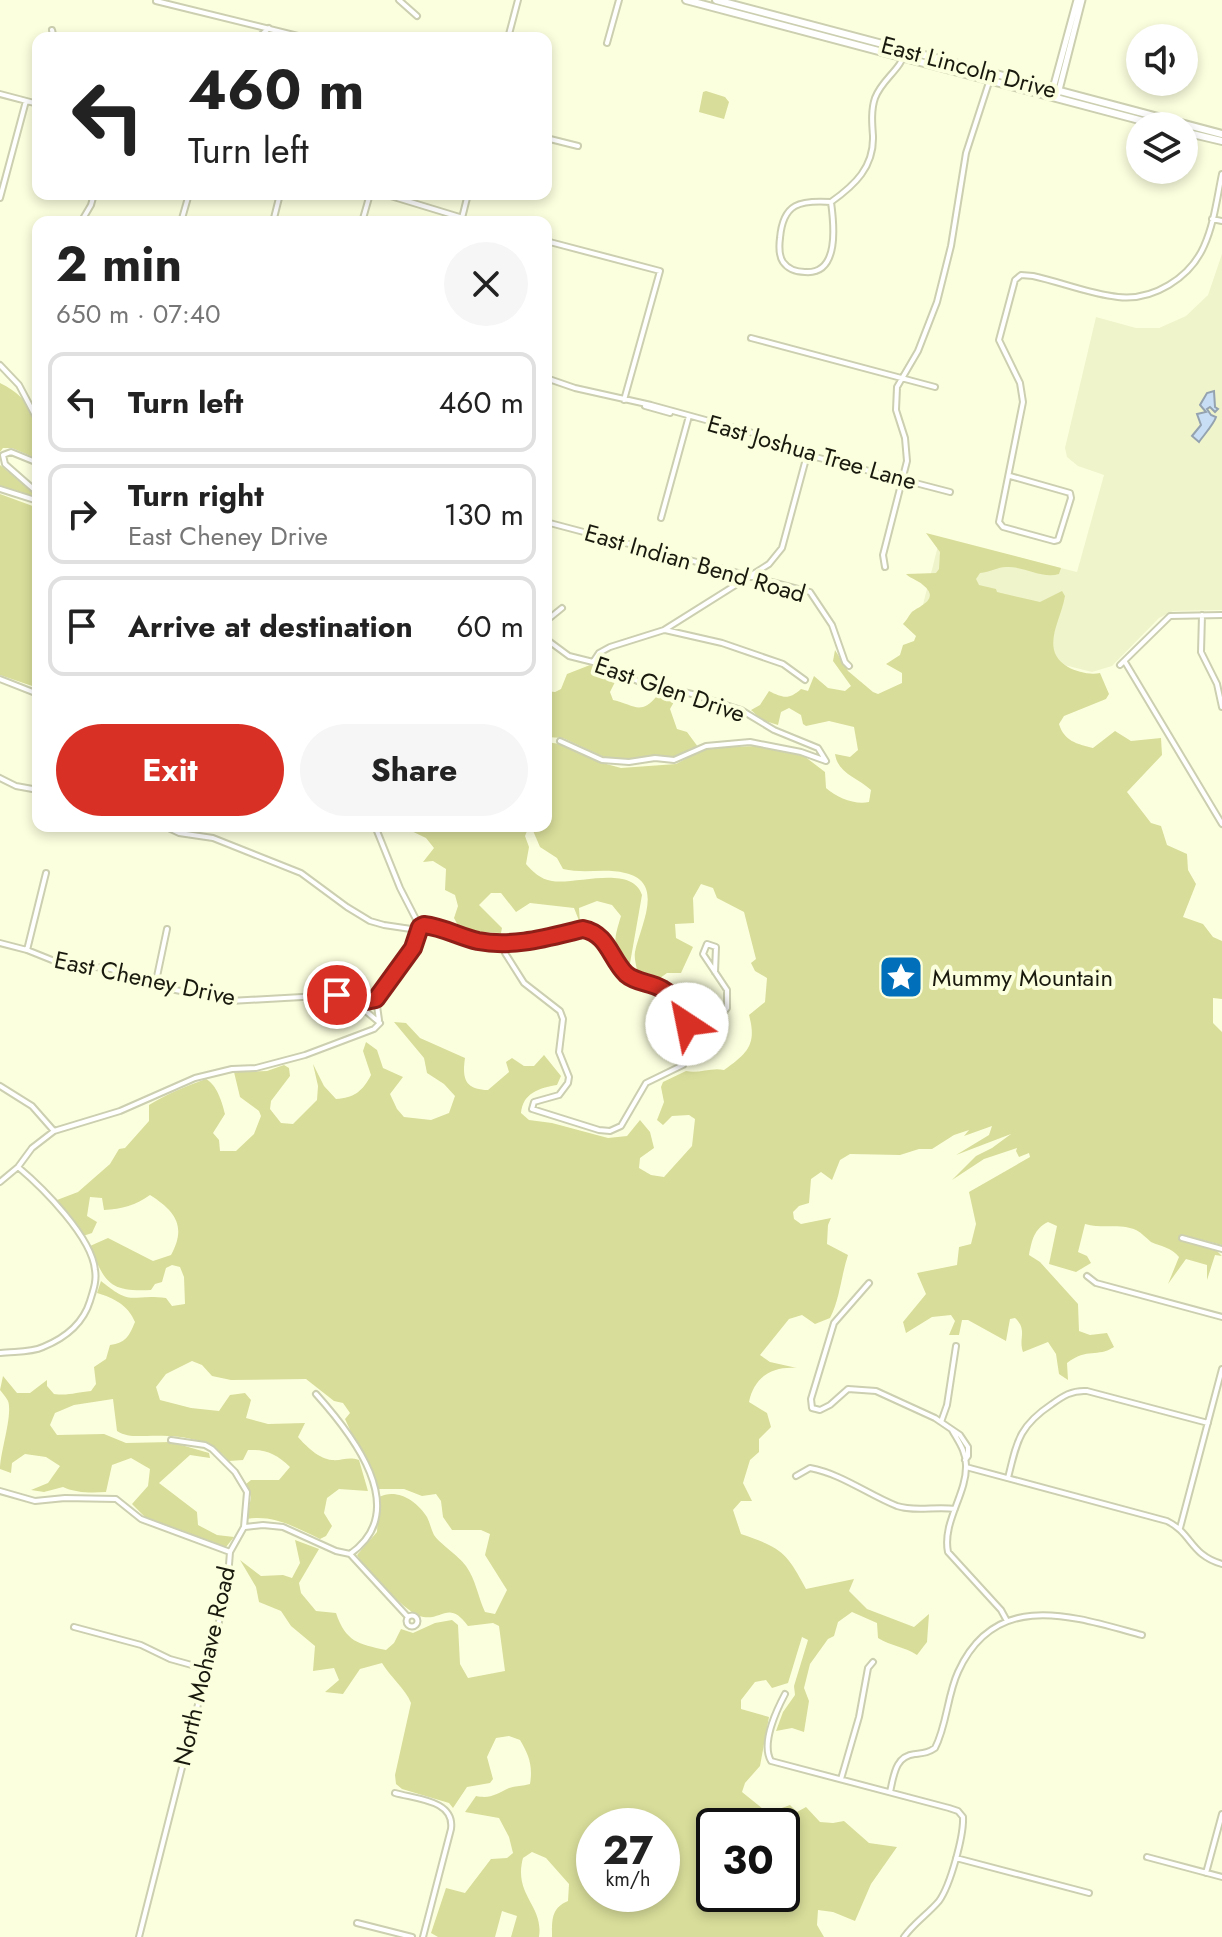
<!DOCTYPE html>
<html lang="en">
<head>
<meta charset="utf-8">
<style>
  body { margin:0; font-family:Jost,sans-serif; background:#f6f6f6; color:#222; height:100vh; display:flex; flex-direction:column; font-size:30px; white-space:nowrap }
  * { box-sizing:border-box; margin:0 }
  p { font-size:26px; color:#767676 }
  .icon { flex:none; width:44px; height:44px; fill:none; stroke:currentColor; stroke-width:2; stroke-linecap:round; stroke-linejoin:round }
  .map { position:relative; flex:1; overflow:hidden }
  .panel { position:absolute; left:32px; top:216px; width:520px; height:616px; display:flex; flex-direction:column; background:#fff; border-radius:16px; box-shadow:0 4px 12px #0003 }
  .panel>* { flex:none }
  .top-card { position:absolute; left:32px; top:32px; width:520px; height:168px; border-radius:16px; box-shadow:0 4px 12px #0003; background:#fff; color:#222; overflow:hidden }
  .controls { position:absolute; left:1126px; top:24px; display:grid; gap:16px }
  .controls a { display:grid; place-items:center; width:72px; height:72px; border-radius:50%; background:#fff; box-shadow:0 4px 12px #0003; font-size:40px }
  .speed { position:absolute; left:576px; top:1808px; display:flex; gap:16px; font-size:40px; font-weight:700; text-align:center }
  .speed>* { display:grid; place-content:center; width:104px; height:104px; border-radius:50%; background:#fff; box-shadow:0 4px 12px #0003; line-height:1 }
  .speed small { font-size:20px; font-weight:400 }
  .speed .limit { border:4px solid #111; border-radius:12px; background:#fff; color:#111 }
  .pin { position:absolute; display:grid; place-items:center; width:68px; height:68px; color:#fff; margin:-34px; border:4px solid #fff; border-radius:50%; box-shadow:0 2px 8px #0007 }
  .me { position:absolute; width:88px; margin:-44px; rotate:326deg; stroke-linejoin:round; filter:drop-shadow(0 0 6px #0008) }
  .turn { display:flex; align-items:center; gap:28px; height:168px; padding:0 24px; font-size:36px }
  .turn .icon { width:104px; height:104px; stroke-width:2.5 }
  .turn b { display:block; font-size:56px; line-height:68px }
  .round { display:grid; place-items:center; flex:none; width:84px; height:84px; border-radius:42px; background:#f6f6f6 }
  .summary { display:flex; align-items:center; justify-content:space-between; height:136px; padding:0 24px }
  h1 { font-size:48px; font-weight:700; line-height:60px }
  .cta { display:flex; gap:16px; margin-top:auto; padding:16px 24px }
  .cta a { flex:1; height:92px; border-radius:48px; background:#d93025; color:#fff; font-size:32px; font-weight:700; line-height:92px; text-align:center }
  .cta a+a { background:#f6f6f6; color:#222 }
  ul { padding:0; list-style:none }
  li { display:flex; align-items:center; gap:24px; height:100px; margin:0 16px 12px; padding:0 8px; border:4px solid #e0e0e0; border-radius:16px }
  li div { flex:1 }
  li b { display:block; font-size:30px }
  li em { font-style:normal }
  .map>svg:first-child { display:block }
  .built { fill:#f0f4cb }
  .green { fill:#d8dd9a; fill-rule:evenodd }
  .water { fill:#c8def4; stroke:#94a3af; stroke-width:2 }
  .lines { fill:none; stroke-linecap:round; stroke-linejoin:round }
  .minor-casing { stroke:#cccfb0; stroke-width:8 }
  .tertiary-casing { stroke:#cccfb0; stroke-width:9 }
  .secondary-casing { stroke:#cccfb0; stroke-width:10 }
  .minor { stroke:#fff; stroke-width:4 }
  .tertiary { stroke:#fff; stroke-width:5 }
  .secondary { stroke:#fff; stroke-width:6 }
  .route-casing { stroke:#8d1f18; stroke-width:20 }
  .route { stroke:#d93025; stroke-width:14 }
  .labels { text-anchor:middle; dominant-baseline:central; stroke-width:8; stroke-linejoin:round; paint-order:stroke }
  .street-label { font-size:24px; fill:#19190e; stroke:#fcffde }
  .poi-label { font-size:24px; fill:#19190e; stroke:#fcffde; text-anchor:start }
</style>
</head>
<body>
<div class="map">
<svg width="1222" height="1937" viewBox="0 0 1222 1937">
  <rect width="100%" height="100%" fill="#fcffde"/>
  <path class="built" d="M1222,254V610L1173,611L1159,618L1112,666L1092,672L917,628L940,538L1077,572L1104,475L1078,466L1067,457L1065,448L1096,317L1136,328H1159L1186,316L1208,295Z"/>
  <path class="green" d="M706,91L725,97L729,102L724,119L699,112L703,92Z
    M0,383C35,400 38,423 38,459L12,448H3L0,452Z
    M0,465L38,496L36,498L0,486Z
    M0,494L38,508V688L0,675Z
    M926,533L1061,568L1059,574C1041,579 1025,566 1006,567C998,567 990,572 980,573L976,579L979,585L996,589L997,592L1040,602L1062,591L1065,596C1061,621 1039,650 1068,667C1077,672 1090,675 1100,673L1109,694L1106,699L1064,716L1059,724C1064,741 1077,744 1093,748L1115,731L1131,741L1161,738L1162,755L1127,792L1151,823L1161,826L1167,845L1187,854L1188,870L1196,884L1183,917L1203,924L1213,937L1222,941V999L1213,998V1023L1222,1032V1245L1183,1235L1182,1240L1216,1250L1222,1256L1215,1255L1207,1280V1265L1186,1259L1168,1284L1179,1257C1171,1247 1162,1247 1151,1242C1146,1238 1142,1233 1136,1230C1120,1223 1102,1229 1085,1224L1078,1252L1087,1256L1091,1263L1076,1272L1049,1264L1057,1226L1048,1222C1034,1229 1032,1240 1029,1255L1040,1262L1078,1304L1079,1331L1090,1335L1107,1333L1114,1347C1097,1358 1088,1347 1067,1363L1068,1380L1059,1374L1056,1354L1048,1342L1023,1352C1018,1338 1028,1330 1015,1318L1010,1319L1006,1341L968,1320H962L959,1335H949L955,1321L951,1315L932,1317L906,1333L903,1322L926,1294L917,1273L957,1265L959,1247L971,1244L976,1224L969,1192L1030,1157L1029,1153L1019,1157L1016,1151L1017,1148L984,1159L952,1180L976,1156L992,1148L1011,1134L956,1155L989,1135L992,1126L964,1136L969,1130L954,1135L932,1149H919L900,1155L850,1154L840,1160L832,1180L821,1172L811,1179L809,1203L799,1206L793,1212L794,1219L801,1224L831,1218L828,1225L827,1244L848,1255C841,1276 840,1299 830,1318L815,1324L802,1315L789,1319L760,1355L770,1362L797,1368C772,1366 754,1377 749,1402L767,1413L771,1427L759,1439V1452L750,1460L743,1483L752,1501H741L733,1510L741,1534C781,1548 786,1551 806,1589L854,1579L849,1591L867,1609L914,1627L929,1614L927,1642L917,1655C905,1647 891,1646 878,1638L877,1623L852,1612L838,1622L834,1636L828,1639L810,1664L804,1688L809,1701L804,1732L792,1728L776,1731L783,1712L795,1695L794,1686L808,1640L802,1637L788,1683L772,1688L766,1680L755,1682L741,1700V1709L769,1717L760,1766L745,1783L742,1792L768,1813L790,1805L797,1812L806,1807L820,1822L833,1823L844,1821L869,1843L897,1847L871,1884L855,1921L833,1912L818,1910L817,1925L824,1937H552C552,1920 551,1908 568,1901L569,1884L546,1858L532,1852L523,1858C513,1895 544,1905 539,1937H511L517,1916L502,1911L495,1937H438L431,1933L446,1888L465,1893L491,1859L507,1858L513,1853L509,1837L499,1818L465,1812L476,1796C491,1799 496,1794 509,1788C515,1786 523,1786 530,1784C533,1766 529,1755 520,1740L509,1736L496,1738L487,1757L493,1779L490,1783L467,1787L453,1808L449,1803L402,1789L396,1784L395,1775L411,1703C405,1688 390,1677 382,1663L360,1669L343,1694L325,1692L339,1680L334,1668L313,1671L315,1646L291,1626L281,1611L259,1602L256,1587L240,1560L261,1576L283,1575L292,1578L300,1563L295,1540L319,1549L299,1583L301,1593L316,1611L336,1613C346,1642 358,1644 386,1650L394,1643L401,1629L413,1633L435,1623L452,1620L458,1625L460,1664L468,1678L505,1671L499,1626L493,1623L468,1626C448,1598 442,1623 419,1616C404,1610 365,1569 357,1555L377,1532L379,1497C397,1488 417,1501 427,1517C430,1523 431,1529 434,1535C439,1543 458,1555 466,1566C476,1580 478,1597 485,1612L495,1614L507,1590L485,1555L490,1534L481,1530H452L443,1517L441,1501L436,1494L422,1496L404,1489H377L345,1419L350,1413L343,1403L334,1401L306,1379L231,1380L212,1376L202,1365L192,1361L166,1374L156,1387L160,1400L191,1408L219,1411L230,1395L245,1393L251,1400L246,1418L268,1424L305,1423L298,1437C306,1446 319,1459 332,1460C342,1461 348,1456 359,1460L368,1491L339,1489L327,1498L324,1513L332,1526L326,1536L320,1539C297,1528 273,1514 247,1519L251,1497L246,1484L251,1480H279L290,1467C277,1454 266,1449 248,1450L243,1460L229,1461C210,1437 177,1435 147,1436C136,1436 126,1437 117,1431L113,1399L74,1405L55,1413L50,1425L57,1435L104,1434L126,1443L171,1442L209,1453L210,1458L190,1455L159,1483L197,1512L198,1525L217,1535L234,1537L226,1547L145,1517L132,1504L148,1486L150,1469L131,1458L112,1465L106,1492C91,1493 76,1493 63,1487L44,1492L31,1490L48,1483L60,1466L46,1457L25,1454L12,1463L11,1473L0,1469C0,1452 13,1415 8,1401C6,1397 3,1394 0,1390L3,1376L17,1393H30L47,1380V1386L54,1394C69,1396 77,1392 91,1391L96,1384L94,1367L106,1359L110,1345C126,1343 129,1336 135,1322C128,1305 114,1298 97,1293L101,1281C134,1308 130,1293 166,1298L172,1306L185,1304L184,1277L180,1267L172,1265L166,1268L162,1282L155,1284L151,1290C109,1292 105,1283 90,1246L108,1238L153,1261L171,1255C187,1226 175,1211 150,1195C136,1205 122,1209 104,1210L102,1198L90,1197L87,1216L97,1222L92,1233L83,1236L57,1200L78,1192L110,1164L119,1149L125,1148L149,1121V1105C167,1094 186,1086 206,1079C217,1085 222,1102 225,1114L213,1133L219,1140L220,1151H236L254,1134L261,1116L259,1111L240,1097L234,1072L267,1071L284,1065L289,1068L290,1076L271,1101L270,1109L281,1123L293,1124L317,1100L318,1086L313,1064L324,1086L336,1099C354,1098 363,1091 371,1075L363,1051L366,1042L377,1050L383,1068L403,1077L390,1094L397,1109L404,1117L431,1120L449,1113L455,1096L444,1084L427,1073L424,1058L394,1022L406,1023L420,1038L465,1058C462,1079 465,1089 488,1090L509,1072L506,1062L512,1058L524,1066H534L544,1055L561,1076L557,1085C539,1088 523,1093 521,1113L529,1120L552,1123L608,1138L627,1136L640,1120L650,1132L654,1148L640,1158L639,1168L651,1175L664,1177L692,1146L695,1119L689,1115L672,1116L663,1125L657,1120L664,1102L661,1087L663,1082L686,1071C699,1074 711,1067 724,1070C748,1053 757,1044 749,1015L765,1002L767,978L755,971L751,963L756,959L744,912L717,898L713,888L701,884L693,898L694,923L675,924L676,938L693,947L681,973H667L656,981L637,970C636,964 634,958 635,952C640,926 666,882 625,873C605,868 584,874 563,869L557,858L540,847L531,826H546V742L560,744L599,762L621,768L676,764L706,748L757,746L804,756L825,772L826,788C837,798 855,805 869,802L871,790C857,777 838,774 835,754L850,757L858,750L854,727L829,721L806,726L803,724L801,715L789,708L781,712L778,725L762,720L751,710L760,705L769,691C783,698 789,700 801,689L808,691L814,676L828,688L845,691L851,686L833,661L835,650L848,671L873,692L878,694L902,683V673L886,664L900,655L903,645L914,641L916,636L903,624C906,621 908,617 911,613C916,607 942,600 923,585C918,580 911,579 906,574L936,573L939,569L940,552ZM594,1826H662V1894H594ZM714,1826H782V1894H714Z
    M590,665L618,676L610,692L613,700C633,704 640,716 656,697H673L675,700L670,709L677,729L687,732L698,747L676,757L657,756L629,760L604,757L563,738L546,737V691L555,692L561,689L567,674Z
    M401,826H529L525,836L529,847L526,864C533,872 540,879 552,881C576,885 632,864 642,895L629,969C612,947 613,942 621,916L612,905L597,901L579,908L580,923L574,908L530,903L516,912L501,893H491L479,905L502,928L501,933L461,931L454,918L458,906L455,895L445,890L446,869L433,861L423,862L434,848L426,838Z"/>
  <path class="water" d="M1214,391L1215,407L1218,409L1215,412L1210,407L1207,409L1211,415L1216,417C1214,424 1203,436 1199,442L1192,436L1201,425L1197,414L1206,412L1200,405L1207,393Z"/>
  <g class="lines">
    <g class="minor-casing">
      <path id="minor" d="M399,0L417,16
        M156,1L306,38
        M52,30L54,38
        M258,38L269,28
        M508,38L518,0
        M607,43L619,0
        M0,94L38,104
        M546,138L578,146
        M384,194L476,222
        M0,198L26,101
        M831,202C800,200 783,203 780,238C779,246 779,256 783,262C788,269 797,272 805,272C840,275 834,224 831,202C855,185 874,167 873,136C872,123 871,110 875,98C882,79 901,70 906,50
        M1212,219L1222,221
        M81,222L91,205L94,194
        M181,222L189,194
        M273,222L280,194
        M362,222L370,194
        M461,222L468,194
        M546,241L660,271L624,400
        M751,338L935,387
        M0,365L19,385L38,421
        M546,378L575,388L651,405L753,433L800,453L950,492
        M645,406L670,413
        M38,463L11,452L3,455L5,464L38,493
        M1010,476L1070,493L1071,498L1058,540L1054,541L1003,527L999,522L1023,402L1020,383L999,340L1015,280L1021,275L1033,276C1061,282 1089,294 1118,297C1153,301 1190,278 1204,246C1214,224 1217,198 1222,174
        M0,489L38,501
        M661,518L689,416
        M546,522L810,592L832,625L845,662L849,666
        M885,567L883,555L907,461L905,438L896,410L897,387L918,351L937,302L951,246L966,153L992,73
        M1202,615L1201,652L1217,684L1222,707
        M546,621L562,608
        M665,630L722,643L783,664L805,680
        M546,639L569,656L593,662L640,682L692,694L741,710L774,730L818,748L826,761L801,752L750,742L706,746L674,760L655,758L629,762L602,760L560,741
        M593,662L599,653L610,647L664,630L769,564L782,548L807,455
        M1125,662L1222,824
        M1120,665L1170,616L1222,615
        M0,679L38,694
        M0,778L16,786L38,790
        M164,826L179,833L213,838L301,873L347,907L370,921L384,925L411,929L429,926L478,941L504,942H524L583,929C611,934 610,964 630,977C648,988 678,990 686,1015C692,1031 678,1048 683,1065
        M375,826L400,888L420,927L413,948L376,999L379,1020
        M504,942L505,953L524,983L560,1011L563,1019L559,1052L569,1077L568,1083L559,1095L534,1102L532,1109L599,1130L610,1131L621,1126L646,1083L683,1065L697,1037L716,1022L727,1008V990L703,954L707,944L716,947L715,972
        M0,943L27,950L57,962L111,969L146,984L230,1001L337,995L356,1003L380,1023
        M27,950L46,873
        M155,986L167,929
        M358,1002L376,999
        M0,1086L32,1106L54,1131
        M0,1182L18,1167L32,1148L54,1131L120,1111L195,1078L232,1069L256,1068L305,1055L374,1029L380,1023
        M1182,1238L1222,1249
        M1087,1276L1096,1283L1222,1317
        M869,1283L834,1323L811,1399L812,1408L820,1410L830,1405L848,1389L876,1391L935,1418L960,1435L968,1447V1456L965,1460
        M0,1353C14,1351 30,1353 43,1347C65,1338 83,1324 90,1301C93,1291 97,1281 95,1270C92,1237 43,1188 18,1167
        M316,1394C351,1433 413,1510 350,1554
        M941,1422L947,1405L956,1346
        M952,1430C958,1441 966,1451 966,1465C967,1494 942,1522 948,1552L1001,1610L1007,1621
        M966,1467L1167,1521C1192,1533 1190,1555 1222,1564
        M796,1476L810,1468C842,1474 867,1494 897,1506C915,1512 936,1506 955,1509
        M1008,1478C1017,1441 1019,1426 1052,1404C1063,1396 1072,1390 1087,1391L1208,1423
        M0,1491L35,1501L65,1498L116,1499L141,1519L230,1552
        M245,1527L263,1525L283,1527L336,1551L350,1554L408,1617
        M1180,1528L1222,1369
        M406.5 1621a5.5 5.5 0 1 1 11 0a5.5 5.5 0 1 1-11 0Z
        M74,1627L141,1645L170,1659L206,1669
        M785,1694C776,1711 761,1744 771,1761L949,1808L958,1811L963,1817C964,1836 950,1886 939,1901C928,1914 914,1923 904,1937
        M841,1779L859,1717L868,1668L873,1662
        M890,1792C894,1775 895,1756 915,1754C923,1753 928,1753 935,1748C947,1725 947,1696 958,1672C996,1588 1075,1617 1142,1635
        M395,1793C416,1799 455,1800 451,1829L423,1937
        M1147,1857L1222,1877
        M956,1858L1089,1893
        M1206,1873L1222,1814
        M357,1923L412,1937
        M139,1937L227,1590L230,1552L244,1527L247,1492L235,1472L212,1449L205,1445L171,1440"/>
    </g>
    <g class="tertiary-casing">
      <path id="tertiary" d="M1051,96L1077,0
        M1057,98L1082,0"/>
    </g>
    <g class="secondary-casing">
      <path id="secondary" d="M686,0L1162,126
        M716,0L1222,134
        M1184,132L1222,141"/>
    </g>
    <use href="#minor" class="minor"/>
    <use href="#tertiary" class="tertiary"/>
    <use href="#secondary" class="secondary"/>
  </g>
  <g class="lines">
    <g class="route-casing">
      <path id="route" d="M337,995L356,1003L376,999L413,948L420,927L424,925C443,927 460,937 478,941C514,948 549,937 583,929C608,934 610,958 626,974C636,983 651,982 662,989C674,996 686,1010 687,1024"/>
    </g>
    <use href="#route" class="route"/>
  </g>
  <defs>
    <g id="sight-square" transform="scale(2.3)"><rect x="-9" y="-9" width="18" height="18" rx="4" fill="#016fba" stroke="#fcffde"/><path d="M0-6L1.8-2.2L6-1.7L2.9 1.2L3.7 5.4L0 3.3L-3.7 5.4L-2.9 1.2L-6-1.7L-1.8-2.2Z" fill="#fff"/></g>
  </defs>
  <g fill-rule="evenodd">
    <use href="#sight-square" x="901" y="977"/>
  </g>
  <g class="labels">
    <g class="street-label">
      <text transform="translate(969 67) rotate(15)">East Lincoln Drive</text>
      <text transform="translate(812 452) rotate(16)">East Joshua Tree Lane</text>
      <text transform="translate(695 563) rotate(16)">East Indian Bend Road</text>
      <text transform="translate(670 689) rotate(19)">East Glen Drive</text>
      <text transform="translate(145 978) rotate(12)">East Cheney Drive</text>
      <text transform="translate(204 1666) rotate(-77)">North Mohave Road</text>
    </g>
    <g class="poi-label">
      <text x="932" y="977">Mummy Mountain</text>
    </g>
  </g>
</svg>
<div class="controls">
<a><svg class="icon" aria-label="sound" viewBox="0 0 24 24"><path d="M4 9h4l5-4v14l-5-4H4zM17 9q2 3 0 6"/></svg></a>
<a><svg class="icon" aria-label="layers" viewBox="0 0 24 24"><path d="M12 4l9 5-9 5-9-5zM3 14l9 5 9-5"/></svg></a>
</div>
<div class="speed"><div>27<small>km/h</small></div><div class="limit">30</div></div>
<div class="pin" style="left:337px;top:995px;background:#d93025"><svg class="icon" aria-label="arrive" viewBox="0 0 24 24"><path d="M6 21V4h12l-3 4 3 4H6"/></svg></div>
<svg class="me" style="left:687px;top:1024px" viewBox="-20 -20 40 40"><circle r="19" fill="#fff"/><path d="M0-13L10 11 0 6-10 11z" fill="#d93025"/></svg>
<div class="top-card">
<div class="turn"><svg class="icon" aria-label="left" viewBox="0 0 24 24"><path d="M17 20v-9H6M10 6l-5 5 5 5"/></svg><div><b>460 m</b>Turn left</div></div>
</div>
<section class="panel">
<div class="summary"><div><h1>2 min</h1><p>650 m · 07:40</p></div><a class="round"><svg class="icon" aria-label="close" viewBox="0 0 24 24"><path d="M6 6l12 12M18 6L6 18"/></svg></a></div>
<ul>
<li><svg class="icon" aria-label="left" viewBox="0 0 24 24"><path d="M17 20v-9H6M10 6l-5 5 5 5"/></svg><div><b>Turn left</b></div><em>460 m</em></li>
<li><svg class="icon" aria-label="right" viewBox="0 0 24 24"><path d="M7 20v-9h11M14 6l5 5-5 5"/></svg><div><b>Turn right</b><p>East Cheney Drive</p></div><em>130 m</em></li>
<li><svg class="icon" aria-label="arrive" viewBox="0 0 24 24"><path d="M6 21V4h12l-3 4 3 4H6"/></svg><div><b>Arrive at destination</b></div><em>60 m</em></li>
</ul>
<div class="cta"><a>Exit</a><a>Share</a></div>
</section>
</div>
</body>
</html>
